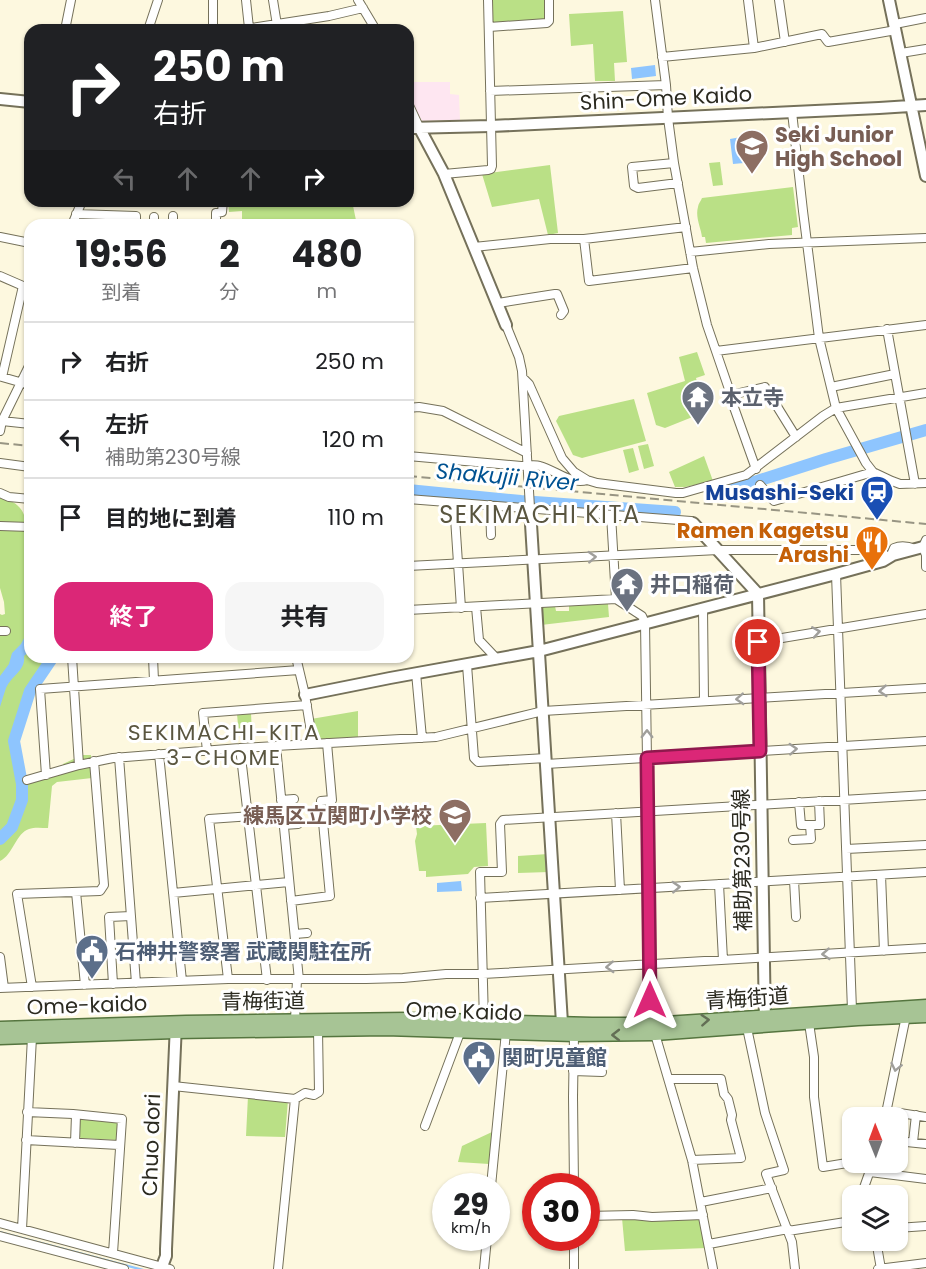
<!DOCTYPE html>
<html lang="ja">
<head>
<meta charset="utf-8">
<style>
  body { margin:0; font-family:Poppins,"Noto Sans JP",sans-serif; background:#f6f6f6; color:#202124; height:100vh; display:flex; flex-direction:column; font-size:22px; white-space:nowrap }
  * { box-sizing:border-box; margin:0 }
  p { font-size:20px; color:#757577 }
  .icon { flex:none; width:33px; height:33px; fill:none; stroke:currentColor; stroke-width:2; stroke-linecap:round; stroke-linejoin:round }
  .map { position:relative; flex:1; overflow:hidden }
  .sheet { position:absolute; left:24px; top:219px; width:390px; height:444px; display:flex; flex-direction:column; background:#fff; border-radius:18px; box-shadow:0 2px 4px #0004 }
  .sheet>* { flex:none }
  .top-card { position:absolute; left:24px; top:24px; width:390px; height:183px; border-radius:18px; box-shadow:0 2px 4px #0004; background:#202124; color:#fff; overflow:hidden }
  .needle { width:39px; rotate:359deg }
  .tools { position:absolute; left:842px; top:1107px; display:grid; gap:12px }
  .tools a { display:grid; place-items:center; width:66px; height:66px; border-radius:12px; background:#fff; box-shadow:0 2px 4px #0004; font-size:30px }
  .speed { position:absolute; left:432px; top:1173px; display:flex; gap:12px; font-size:30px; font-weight:700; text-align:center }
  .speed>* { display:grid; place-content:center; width:78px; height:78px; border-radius:50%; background:#fff; box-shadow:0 2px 4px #0004; line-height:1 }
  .speed small { font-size:15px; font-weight:400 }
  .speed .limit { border:9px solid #d22; background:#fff; color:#111 }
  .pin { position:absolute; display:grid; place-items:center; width:51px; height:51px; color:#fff; margin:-26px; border:3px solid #fff; border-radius:50%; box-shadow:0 2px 6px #0007 }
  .me { position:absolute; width:66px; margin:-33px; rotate:0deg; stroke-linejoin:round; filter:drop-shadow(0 0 4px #0008) }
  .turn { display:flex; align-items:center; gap:21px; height:126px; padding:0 30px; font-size:27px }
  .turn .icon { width:78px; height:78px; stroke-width:2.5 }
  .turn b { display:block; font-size:42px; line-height:51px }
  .lanes { display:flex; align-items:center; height:57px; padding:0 30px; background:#0003; justify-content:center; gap:30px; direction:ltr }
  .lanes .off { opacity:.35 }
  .eta { display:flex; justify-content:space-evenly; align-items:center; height:102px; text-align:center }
  .eta b { font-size:36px; font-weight:700; line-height:42px }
  .primary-button { display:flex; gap:12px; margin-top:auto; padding:12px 30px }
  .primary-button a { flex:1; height:69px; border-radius:18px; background:#db2777; color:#fff; font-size:24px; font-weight:700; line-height:69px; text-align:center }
  .primary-button a+a { background:#f6f6f6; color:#202124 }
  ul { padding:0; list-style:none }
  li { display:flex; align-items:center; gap:18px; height:78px; padding:0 30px; border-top:2px solid #e0e0e0 }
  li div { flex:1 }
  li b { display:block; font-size:22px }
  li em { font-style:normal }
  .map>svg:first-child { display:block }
  .commercial { fill:#fee6f1 }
  .green { fill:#bae086 }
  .water { fill:#8ec5fe }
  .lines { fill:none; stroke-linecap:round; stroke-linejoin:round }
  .river { stroke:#8ec5fe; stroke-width:12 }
  .street-casing { stroke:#75715a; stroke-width:10 }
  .secondary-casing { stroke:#75715a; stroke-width:14 }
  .primary-casing { stroke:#55753f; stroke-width:15 }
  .street { stroke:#fff; stroke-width:8 }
  .secondary { stroke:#fff; stroke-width:10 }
  .primary { stroke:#a7c495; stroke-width:12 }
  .rail { stroke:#989583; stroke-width:2; stroke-dasharray:9 4.5; stroke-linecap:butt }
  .oneway { stroke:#a09f9b }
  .oneway2 { stroke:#636f55 }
  .route-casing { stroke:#8e194d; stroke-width:15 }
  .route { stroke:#db2777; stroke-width:10 }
  .labels { text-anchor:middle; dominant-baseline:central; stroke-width:6; stroke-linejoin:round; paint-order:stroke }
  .street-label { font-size:21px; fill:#2b2a20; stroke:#fff }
  .education-label { font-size:21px; font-weight:bold; fill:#785e54; stroke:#fff; text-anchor:start }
  .worship-label { font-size:21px; font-weight:bold; fill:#5b616d; stroke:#fff; text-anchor:start }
  .transit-label { font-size:21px; font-weight:bold; fill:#164399; stroke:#fff; text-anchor:end }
  .food-label { font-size:21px; font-weight:bold; fill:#c56008; stroke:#fff; text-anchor:end }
  .service-label { font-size:21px; font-weight:bold; fill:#4e5e75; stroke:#fff; text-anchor:start }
  .water-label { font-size:22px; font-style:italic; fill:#005291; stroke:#fff }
  .neighbourhood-label { font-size:22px; letter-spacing:1.5px; fill:#5a5640; stroke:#fff }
  .quarter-label { font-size:24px; letter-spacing:1.5px; fill:#5a5640; stroke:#fff }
</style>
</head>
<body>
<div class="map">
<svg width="926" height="1269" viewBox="0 0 926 1269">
  <rect width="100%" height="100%" fill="#fdf8df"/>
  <path class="commercial" d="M408,82H450V94L459,95L460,120L422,121L408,94Z"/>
  <path class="green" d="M491,0H545L546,19L543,21L491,23Z
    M623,11L627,62L614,63L615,81H595L593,44L571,46L569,14Z
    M720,162L723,185L713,186L709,163Z
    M550,165L558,233L548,235L539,199L492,207L482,174Z
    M793,187L798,227L792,228V235L706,243L705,237H702C701,228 695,217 698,207C698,204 701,201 702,198Z
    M228,201H352L357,225H242V211L229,212Z
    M697,352L705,375L696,378L705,412L665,428L656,425L647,393L685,381L679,357Z
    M634,399L646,441L582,458L573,455L556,421L559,416Z
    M648,444L654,466L644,469L638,446Z
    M633,448L639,470L629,473L623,450Z
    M704,456L713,481L685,487H675L669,472Z
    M0,497C15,502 23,506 26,522L30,524V657H51L30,687L13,739L16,769L23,785L62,773L63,764L82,755H91L92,778L57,782L52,786L48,828C42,828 34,827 29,829C16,833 13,855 0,861V635L2,633L0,628V614L2,615L5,614L4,602L0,588Z
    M608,604L609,617L541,625L540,608L543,607L555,606L556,611H569V605Z
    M358,711V739L315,741L311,719Z
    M251,713L252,735L239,736L237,714Z
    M486,823L488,866L474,867L468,874L426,877V871H419L415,841L417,834L416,826Z
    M548,854L549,872L518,873V856Z
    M248,1096L288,1100L285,1137L246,1136Z
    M81,1118L118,1122L117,1139L116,1140L81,1138L78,1136L79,1120Z
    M492,1132L489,1164L458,1162L462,1146Z
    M701,1217L707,1248L625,1251L622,1218Z"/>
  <path class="water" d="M655,65L656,76L632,79L631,68Z
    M741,137L744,163L733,164L730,139Z
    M30,627V651L24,656C26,670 12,675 6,688C4,694 2,700 0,707V676L9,664L12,653L21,644Z
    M461,881L462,891L437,892V883Z
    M0,1231L144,1269H135L0,1233Z"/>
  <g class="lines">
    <path class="river" d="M408,490L521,501L675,512
      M723,492L826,459L926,430
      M0,839L12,827L22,800V784L14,741L30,691L53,657"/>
    <g class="street-casing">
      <path id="street" d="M213,0V30
        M246,0L249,28
        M273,0L277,25
        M358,0L376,30
        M655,0L666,85L668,118L674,163L693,268L707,325L731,395V399L756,469
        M748,0L754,48
        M779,0L785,42
        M895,24L926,18
        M489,27L547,23L549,21V0
        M65,30L71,0
        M148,30L158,0
        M239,30L329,16L363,8
        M901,53L926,49
        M662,57L754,48L822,34L828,42L896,30
        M490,91L666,85
        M408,103L420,129
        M792,112L803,211L819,338L836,408L866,463L873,472L892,481L900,484L926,483
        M674,163L632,167L634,186L638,188L678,183
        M444,174L488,170L491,169L492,166L488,0
        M76,214L136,216V225
        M173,216V225
        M72,225L82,201
        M154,225V217
        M216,225V213L222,212L223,201
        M0,237L30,243
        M584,239L589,281L693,268
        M474,247L550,239H584L686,227
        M690,252L769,244L926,238
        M0,276L30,289
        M23,286L2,377L30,385
        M498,303L555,294H557L564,311L561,315
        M506,325L519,357L522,371L530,508
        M887,329L915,484
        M716,351L926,325
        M523,378L529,384L562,458L574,472L587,480L597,483L676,493H683L746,475L823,416L836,408L926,393
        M831,387L895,374
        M731,395L765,387L796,437
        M408,408L419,407L443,411L527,453
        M2,421L30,424
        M0,431L2,421L30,364
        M408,456L521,466C527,466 534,464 540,466C555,470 571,485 587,480
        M0,463L30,467
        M760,485L774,501L873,472
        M0,493L9,497L30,499
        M408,499L691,521L693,523
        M454,503L461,608
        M490,505L491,535
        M611,515L616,599
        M0,526L30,527
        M926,540L923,547L926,555V567
        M890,557L894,548C901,545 908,546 915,549
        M408,566L718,550H880L882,551L887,558
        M836,574L852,1010
        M476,607L479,640L497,659
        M703,608L704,701
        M408,610L616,599L642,616L645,623L650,964V1024
        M0,631H6
        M758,642L926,614
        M72,657L79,765
        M153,657L154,681
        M296,657L305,695L313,744
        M467,665L474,758L478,762L546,758
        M416,673L422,738
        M276,746L299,980
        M240,748L267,980
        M207,751L203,713L307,705
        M159,754L182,981
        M119,757L136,983
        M546,764L926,741
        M46,775L40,689L299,670
        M27,780L79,765L113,758L240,748L436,737L543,711L926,688
        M281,800L294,799
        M799,802L801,825H820L819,801
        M616,813L620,890
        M284,825L298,824
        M793,840L811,839L810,825
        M846,849L926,845
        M881,875L884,951
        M794,880L796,917
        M719,884L723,960
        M76,892L85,985
        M173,893L289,882
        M480,898L926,872
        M291,901L330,896L321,801L332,800L327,743
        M295,934L307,933
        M297,955L311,954
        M0,957L4,988
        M228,979L209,819L282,814
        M113,984L109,917L131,916
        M32,987L17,894L100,891L104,885L94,761
        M0,988L228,979H366L403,978L446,974H483L926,948
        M295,1020L297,980
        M484,1021L480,872H502L500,824L503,820L926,795
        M809,1023L814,1057V1097L823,1167L853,1162
        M747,1028L765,1113L784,1170L766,1174L792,1242L795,1269
        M655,1034L692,1160L713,1269
        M574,1035L573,1097L574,1186
        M573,1071L602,1072
        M669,1079H721L724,1094L728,1099L732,1115L731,1120L741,1158L692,1160
        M173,1086L295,1099
        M887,1111L926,1117
        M27,1112L73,1114L122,1119L113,1253
        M885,1118L906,1016
        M425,1126L461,1030
        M26,1140L119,1145
        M897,1141L926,1144
        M913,1142L916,1115
        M75,1143L76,1115
        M870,1172L926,1179
        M491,1186L506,1032
        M861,1196L873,1162
        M701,1202L772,1188
        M586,1216L633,1215L652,1217L703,1215
        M0,1223L170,1269
        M897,1228L926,1226
        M22,1229L32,1037
        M788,1231L852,1221
        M0,1236L124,1269
        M574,1238V1269
        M876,1240L881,1269
        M709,1244L788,1229
        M278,1269L295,1099L305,1093L314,1095L319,1092L318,1030
        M484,1269L487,1238
        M878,1269L926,1263"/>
    </g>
    <g class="secondary-casing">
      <path id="secondary" d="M889,0L926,176
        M0,99L30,102
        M408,128L491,126L879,108L926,105
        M420,129L444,174L506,325
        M530,508L562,1023L568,1029
        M693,523L758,594L765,1024
        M305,695L390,678L539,651L836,574L883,561L893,555L923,547
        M161,1269L166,1256V1249L176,1024"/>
    </g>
    <g class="primary-casing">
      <path id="primary" d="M0,1028L186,1022L407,1019L592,1024H650L926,1006
        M0,1038L175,1032L386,1029L574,1035L655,1034L858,1019L926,1016"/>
    </g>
    <use href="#street" class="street"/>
    <use href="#secondary" class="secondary"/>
    <use href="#primary" class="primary"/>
    <path class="rail" d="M0,443L30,446
      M408,476L926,524"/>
  </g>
  <defs><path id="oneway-chevron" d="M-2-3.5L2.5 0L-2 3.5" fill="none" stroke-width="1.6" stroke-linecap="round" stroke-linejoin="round" transform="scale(1.5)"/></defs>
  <g class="oneway">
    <use href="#oneway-chevron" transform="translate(592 557) rotate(-3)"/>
    <use href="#oneway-chevron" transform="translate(816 632) rotate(-9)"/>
    <use href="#oneway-chevron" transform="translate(883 691) rotate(176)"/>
    <use href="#oneway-chevron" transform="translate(740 699) rotate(177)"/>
    <use href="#oneway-chevron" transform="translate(647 734) rotate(-90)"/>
    <use href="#oneway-chevron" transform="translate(793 749) rotate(-3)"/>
    <use href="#oneway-chevron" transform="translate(676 887) rotate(-3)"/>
    <use href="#oneway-chevron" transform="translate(826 954) rotate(176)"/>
    <use href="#oneway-chevron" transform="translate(610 967) rotate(177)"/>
    <use href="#oneway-chevron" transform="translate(896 1067) rotate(102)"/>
  </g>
  <g class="oneway2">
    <use href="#oneway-chevron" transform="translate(705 1020) rotate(-4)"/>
    <use href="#oneway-chevron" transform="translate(616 1035) rotate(180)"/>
  </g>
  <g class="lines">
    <g class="route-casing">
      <path id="route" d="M650,1000L647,758L760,751L758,642"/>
    </g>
    <use href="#route" class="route"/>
  </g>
  <defs>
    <g id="school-pin" transform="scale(1.725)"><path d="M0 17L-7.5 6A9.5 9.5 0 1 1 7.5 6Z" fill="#8d6e63" stroke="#fff"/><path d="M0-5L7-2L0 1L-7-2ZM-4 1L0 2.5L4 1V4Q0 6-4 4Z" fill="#fff"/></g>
    <g id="temple-pin" transform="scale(1.725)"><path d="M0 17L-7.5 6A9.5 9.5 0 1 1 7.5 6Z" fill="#6b7280" stroke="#fff"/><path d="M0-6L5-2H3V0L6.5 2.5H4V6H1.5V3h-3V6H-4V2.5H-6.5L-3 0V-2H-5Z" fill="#fff"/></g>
    <g id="station-pin" transform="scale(1.725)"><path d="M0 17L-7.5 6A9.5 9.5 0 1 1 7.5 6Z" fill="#1a4fb4" stroke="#fff"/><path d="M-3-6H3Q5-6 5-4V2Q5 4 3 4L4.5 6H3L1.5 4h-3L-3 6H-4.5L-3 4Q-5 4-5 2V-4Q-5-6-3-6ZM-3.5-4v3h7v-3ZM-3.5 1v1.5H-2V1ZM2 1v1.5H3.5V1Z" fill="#fff"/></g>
    <g id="restaurant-pin" transform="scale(1.725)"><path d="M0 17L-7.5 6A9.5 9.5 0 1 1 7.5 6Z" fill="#e8710a" stroke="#fff"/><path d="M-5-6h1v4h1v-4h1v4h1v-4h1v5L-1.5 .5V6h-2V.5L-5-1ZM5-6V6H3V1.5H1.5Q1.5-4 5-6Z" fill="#fff"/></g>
    <g id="civic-pin" transform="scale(1.725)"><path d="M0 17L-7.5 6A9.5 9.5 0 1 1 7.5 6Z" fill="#5c6f8a" stroke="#fff"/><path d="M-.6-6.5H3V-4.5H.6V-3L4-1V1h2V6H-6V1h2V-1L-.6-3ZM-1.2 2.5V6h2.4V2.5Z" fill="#fff"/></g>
  </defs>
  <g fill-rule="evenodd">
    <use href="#school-pin" x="752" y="146"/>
    <use href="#temple-pin" x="698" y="397"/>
    <use href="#station-pin" x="877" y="492"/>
    <use href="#restaurant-pin" x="872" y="542"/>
    <use href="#temple-pin" x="627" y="584"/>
    <use href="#school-pin" x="455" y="815"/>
    <use href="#civic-pin" x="92" y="951"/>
    <use href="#civic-pin" x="479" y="1057"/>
  </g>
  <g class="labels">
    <g class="street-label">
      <text transform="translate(666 98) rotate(-3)">Shin-Ome Kaido</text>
      <text transform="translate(742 860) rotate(-91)">補助第230号線</text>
      <text transform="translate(747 998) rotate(-4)">青梅街道</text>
      <text transform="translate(263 1001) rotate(-1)">青梅街道</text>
      <text transform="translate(87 1005) rotate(-2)">Ome-kaido</text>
      <text transform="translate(464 1011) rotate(2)">Ome Kaido</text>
      <text transform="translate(151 1145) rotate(-88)">Chuo dori</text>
    </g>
    <g class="education-label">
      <text x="775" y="134">Seki Junior<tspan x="775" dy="24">High School</tspan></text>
      <text x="432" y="815" text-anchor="end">練馬区立関町小学校</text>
    </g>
    <g class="worship-label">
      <text x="721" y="397">本立寺</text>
      <text x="650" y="584">井口稲荷</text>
    </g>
    <g class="transit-label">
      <text x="854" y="492">Musashi-Seki</text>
    </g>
    <g class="food-label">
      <text x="849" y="530">Ramen Kagetsu<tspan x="849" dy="24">Arashi</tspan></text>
    </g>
    <g class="service-label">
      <text x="115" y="951">石神井警察署 武蔵関駐在所</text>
      <text x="502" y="1057">関町児童館</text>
    </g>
    <g class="water-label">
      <text transform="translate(507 477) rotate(5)">Shakujii River</text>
    </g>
    <g class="neighbourhood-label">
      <text x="224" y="732">SEKIMACHI-KITA<tspan x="224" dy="25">3-CHOME</tspan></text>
    </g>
    <g class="quarter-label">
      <text x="540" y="514">SEKIMACHI KITA</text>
    </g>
  </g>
</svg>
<div class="tools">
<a><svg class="needle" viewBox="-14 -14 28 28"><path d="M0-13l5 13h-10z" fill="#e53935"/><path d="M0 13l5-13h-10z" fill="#757577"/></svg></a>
<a><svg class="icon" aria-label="layers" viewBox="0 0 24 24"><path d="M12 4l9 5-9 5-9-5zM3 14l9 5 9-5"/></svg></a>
</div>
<div class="speed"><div>29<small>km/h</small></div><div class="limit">30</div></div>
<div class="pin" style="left:758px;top:642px;background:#d93025"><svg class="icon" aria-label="arrive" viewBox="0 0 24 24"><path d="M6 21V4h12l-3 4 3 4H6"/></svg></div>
<svg class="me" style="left:650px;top:1000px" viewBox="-20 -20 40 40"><path d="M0-17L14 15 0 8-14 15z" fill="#db2777" stroke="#fff" stroke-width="4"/></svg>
<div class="top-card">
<div class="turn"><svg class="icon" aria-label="right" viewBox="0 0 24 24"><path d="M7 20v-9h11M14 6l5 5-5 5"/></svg><div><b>250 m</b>右折</div></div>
<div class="lanes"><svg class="icon off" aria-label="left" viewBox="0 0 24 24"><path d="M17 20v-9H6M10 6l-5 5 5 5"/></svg><svg class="icon off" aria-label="ahead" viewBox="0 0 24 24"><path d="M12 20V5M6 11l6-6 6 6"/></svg><svg class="icon off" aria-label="ahead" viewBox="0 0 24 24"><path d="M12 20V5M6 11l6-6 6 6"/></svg><svg class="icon" aria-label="right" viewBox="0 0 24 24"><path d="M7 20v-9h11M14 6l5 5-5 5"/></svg></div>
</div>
<section class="sheet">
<div class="eta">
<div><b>19:56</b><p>到着</p></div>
<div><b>2</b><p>分</p></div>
<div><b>480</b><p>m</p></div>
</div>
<ul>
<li><svg class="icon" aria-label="right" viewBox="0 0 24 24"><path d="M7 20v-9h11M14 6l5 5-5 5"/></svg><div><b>右折</b></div><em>250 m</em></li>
<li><svg class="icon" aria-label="left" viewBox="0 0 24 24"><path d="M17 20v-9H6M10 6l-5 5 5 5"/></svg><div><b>左折</b><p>補助第230号線</p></div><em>120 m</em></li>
<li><svg class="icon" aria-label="arrive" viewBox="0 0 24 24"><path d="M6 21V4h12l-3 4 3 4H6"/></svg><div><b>目的地に到着</b></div><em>110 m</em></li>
</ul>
<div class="primary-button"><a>終了</a><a>共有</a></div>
</section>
</div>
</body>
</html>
